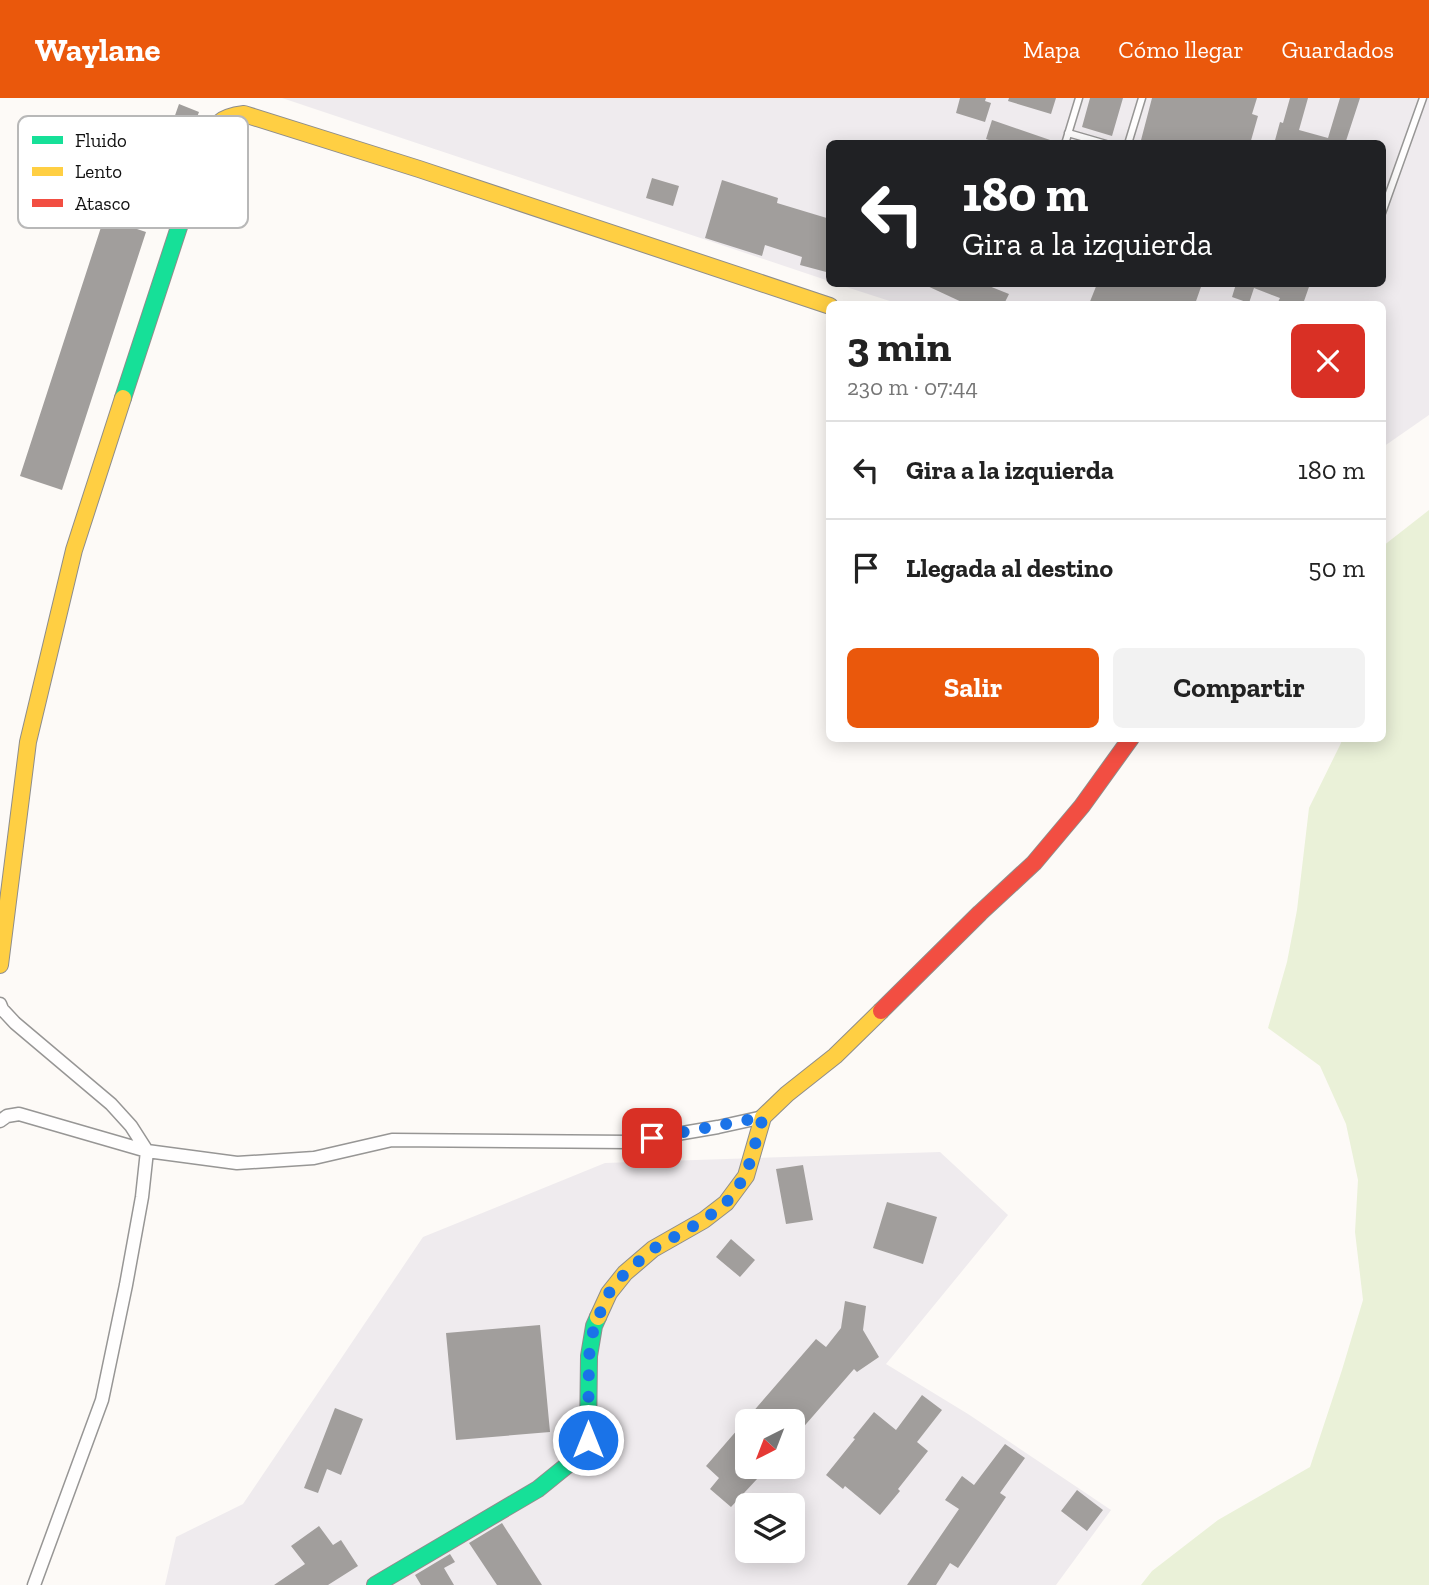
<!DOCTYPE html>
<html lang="es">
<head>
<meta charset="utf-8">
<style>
  body { margin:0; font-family:"Zilla Slab",serif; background:#f2f2f2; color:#222; height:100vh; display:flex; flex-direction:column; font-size:26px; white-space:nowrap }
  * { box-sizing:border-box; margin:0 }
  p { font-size:23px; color:#767676 }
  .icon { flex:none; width:38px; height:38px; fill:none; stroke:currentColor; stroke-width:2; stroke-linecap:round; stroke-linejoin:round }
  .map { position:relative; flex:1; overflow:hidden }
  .panel { position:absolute; left:826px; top:203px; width:560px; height:441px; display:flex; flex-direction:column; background:#fff; border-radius:10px; box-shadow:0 4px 18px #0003 }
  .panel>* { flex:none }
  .banner { position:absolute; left:826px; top:42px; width:560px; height:147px; border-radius:10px; box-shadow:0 4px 18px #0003; background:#202124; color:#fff; overflow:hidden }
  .needle { width:46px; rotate:222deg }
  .controls { position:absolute; left:735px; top:1311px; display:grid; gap:14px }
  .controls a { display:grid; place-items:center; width:70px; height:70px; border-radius:10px; background:#fff; box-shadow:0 4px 18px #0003; font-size:35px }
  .pin { position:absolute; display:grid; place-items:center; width:60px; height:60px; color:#fff; margin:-30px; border-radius:14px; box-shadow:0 4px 10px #0006 }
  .me { position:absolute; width:77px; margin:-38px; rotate:0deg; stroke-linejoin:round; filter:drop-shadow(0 0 5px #0008) }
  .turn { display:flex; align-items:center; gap:24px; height:147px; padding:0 21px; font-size:32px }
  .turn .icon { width:91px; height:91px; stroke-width:2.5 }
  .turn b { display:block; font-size:49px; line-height:60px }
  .round { display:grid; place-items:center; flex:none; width:74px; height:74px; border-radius:10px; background:#f2f2f2 }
  .summary { display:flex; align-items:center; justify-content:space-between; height:119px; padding:0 21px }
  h1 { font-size:42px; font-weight:800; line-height:52px }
  .action { display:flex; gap:14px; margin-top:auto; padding:14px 21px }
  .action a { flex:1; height:80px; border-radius:10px; background:#ea580c; color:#fff; font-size:28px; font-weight:800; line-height:80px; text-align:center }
  .action a+a { background:#f2f2f2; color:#222 }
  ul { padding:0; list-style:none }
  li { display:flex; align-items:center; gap:21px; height:98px; padding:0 21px; border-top:2px solid #e0e0e0 }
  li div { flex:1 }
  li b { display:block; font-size:26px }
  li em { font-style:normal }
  header { display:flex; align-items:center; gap:42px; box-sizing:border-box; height:98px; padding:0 35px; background:#ea580c; color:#fff }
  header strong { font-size:33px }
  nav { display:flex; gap:38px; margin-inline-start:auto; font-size:24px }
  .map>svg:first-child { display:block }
  .industrial { fill:#efebee; fill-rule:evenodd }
  .green { fill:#eaf1d8 }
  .building { fill:#a19e9c }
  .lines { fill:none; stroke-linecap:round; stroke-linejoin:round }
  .lane-casing { stroke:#979695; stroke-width:9 }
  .street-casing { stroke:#979695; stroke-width:15 }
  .fast-casing { stroke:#8e8d8b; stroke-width:18 }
  .slow-casing { stroke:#8e8d8b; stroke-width:18 }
  .jam-casing { stroke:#8e8d8b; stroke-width:18 }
  .lane { stroke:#fffefe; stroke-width:6 }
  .street { stroke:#fffefe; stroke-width:12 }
  .fast { stroke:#16e098; stroke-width:16 }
  .slow { stroke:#ffcf43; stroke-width:16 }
  .jam { stroke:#f24e42; stroke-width:16 }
  .route { stroke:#1a73e8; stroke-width:12; stroke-dasharray:0 21.6 }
  .key { fill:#fff; stroke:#b8b8b8; stroke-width:2 }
  .key-label { font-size:19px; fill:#111 }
</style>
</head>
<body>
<header>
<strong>Waylane</strong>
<nav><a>Mapa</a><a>Cómo llegar</a><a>Guardados</a></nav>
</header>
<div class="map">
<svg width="1429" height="1487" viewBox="0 0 1429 1487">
  <rect width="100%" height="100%" fill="#fdfaf7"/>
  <path class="industrial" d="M282,0H1429V317L1383,349L1382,206H899L837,186H1382V46H830L829,183Z
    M940,1054L1008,1117L886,1266L968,1316L1111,1412L1056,1487H165L176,1439L243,1406L423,1139L605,1065ZM747,1323H793V1368H747ZM747,1407H793V1452H747Z"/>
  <path class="green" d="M1429,412V1487H1141L1152,1473L1218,1422L1310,1369L1342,1272L1363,1202L1355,1134L1358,1082L1346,1026L1320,968L1268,930L1287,864L1297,812L1309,710L1341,645L1342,641L1382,640L1383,448Z"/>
  <path class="building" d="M960,0H986L985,3L991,5L985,24L956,15Z
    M1009,0H1056L1051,16L1008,3Z
    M1090,0H1123L1112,38L1082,29Z
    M1152,0H1257L1252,16L1258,18L1250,46H1140Z
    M1290,0H1308L1299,32L1328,40L1340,0H1360L1345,46H1274L1280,24L1283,25Z
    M179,6L199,14L185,51L166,43Z
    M992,22L1053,43V46H1000L986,41Z
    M652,80L679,88L673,108L646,100Z
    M722,82L778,100L777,105L830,121V175L800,167L802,159L765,147L762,158L705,140Z
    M104,120L146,134L62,392L20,378Z
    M923,186H984L1009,196L1004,206H966Z
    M1097,186H1202L1195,206H1089Z
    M1236,186H1310L1303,206H1277L1280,200L1254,190L1249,205L1232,199Z
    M803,1067L813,1122L786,1126L776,1071Z
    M887,1104L937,1119L923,1166L873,1150Z
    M731,1141L755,1162L740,1179L716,1159Z
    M845,1203L866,1208L863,1232L879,1259L857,1274L854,1271L793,1341V1323H747V1368H769L731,1409L710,1391L719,1380L706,1368L816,1241L826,1249L841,1230Z
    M540,1227L550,1334L456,1342L446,1235Z
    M922,1297L942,1312L917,1344L928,1353L898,1391L900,1393L880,1417L845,1388L843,1391L826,1377L855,1341L853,1340L874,1314L896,1332Z
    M335,1310L363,1321L341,1377L327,1371L318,1395L304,1390Z
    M1005,1346L1025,1360L1000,1395L1006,1399L958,1470L950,1465L936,1487H907L959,1411L945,1402L962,1378L974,1387Z
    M1077,1392L1103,1412L1087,1433L1061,1413Z
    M502,1425L542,1487H497L469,1445Z
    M319,1428L333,1447L341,1442L358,1468L328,1487H274L305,1466L291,1448Z
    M450,1456L455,1464L444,1470L454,1487H421L415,1477Z"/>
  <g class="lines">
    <g class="lane-casing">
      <path id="lane" d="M1068,35L1106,46
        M1065,46L1079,0
        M1128,46L1142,0
        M1382,115L1423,0"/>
    </g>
    <g class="street-casing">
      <path id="street" d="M0,906L2,911L15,925L111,1006L131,1028L147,1053L142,1099L126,1187L102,1302L34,1487
        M0,1023L7,1018L19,1016L147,1053L237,1065L314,1060L392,1042L630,1044L718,1029L763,1019"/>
    </g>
    <g class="fast-casing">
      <path id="fast" d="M123,300L180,126L208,47
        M375,1487L538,1391L575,1361L588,1342L589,1258L594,1228L598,1219"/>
    </g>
    <g class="slow-casing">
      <path id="slow" d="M208,47C215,25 220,19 244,16L419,71L830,208
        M0,867L28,644L74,452L123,300
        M598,1219L609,1195L625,1175L653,1151L704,1122L726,1105L746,1078L763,1019L787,996L835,958L881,913"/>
    </g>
    <g class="jam-casing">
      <path id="jam" d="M881,913L980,815L1034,765L1082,708L1131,640"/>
    </g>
    <use href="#lane" class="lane"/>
    <use href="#street" class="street"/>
    <use href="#fast" class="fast"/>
    <use href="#slow" class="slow"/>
    <use href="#jam" class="jam"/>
  </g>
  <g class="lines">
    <path class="route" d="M588,1342L589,1258L594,1228L609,1195L625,1175L653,1151L704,1122L726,1105L746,1077L763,1019L652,1040"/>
  </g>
  <rect x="18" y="18" width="230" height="112" rx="10" class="key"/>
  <rect x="32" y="38" width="31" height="8" fill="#16e098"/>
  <rect x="32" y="69" width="31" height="9" fill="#ffcf43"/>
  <rect x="32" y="101" width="31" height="8" fill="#f24e42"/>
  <g class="key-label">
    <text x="75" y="49">Fluido</text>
    <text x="75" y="80">Lento</text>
    <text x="75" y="112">Atasco</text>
  </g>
</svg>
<div class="controls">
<a><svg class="needle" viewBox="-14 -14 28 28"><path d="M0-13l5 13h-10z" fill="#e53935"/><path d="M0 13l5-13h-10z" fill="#767676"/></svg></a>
<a><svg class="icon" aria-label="layers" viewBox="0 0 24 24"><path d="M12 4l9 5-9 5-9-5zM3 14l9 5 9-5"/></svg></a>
</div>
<div class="pin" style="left:652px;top:1040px;background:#d93025"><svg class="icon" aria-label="arrive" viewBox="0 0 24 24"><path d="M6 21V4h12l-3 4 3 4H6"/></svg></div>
<svg class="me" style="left:588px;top:1342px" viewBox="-20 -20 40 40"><circle r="17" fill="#1a73e8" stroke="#fff" stroke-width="3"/><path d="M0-11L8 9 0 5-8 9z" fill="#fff"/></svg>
<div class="banner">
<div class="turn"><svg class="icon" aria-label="left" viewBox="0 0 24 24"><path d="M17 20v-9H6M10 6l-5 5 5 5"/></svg><div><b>180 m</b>Gira a la izquierda</div></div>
</div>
<section class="panel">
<div class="summary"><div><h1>3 min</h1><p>230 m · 07:44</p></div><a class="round" style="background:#d93025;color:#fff"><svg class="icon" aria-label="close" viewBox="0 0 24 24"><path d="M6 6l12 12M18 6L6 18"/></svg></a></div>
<ul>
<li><svg class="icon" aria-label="left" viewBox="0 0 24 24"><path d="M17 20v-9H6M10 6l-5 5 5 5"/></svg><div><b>Gira a la izquierda</b></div><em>180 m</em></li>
<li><svg class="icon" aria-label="arrive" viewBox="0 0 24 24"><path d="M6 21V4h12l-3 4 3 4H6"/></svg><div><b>Llegada al destino</b></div><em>50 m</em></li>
</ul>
<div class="action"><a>Salir</a><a>Compartir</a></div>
</section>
</div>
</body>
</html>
